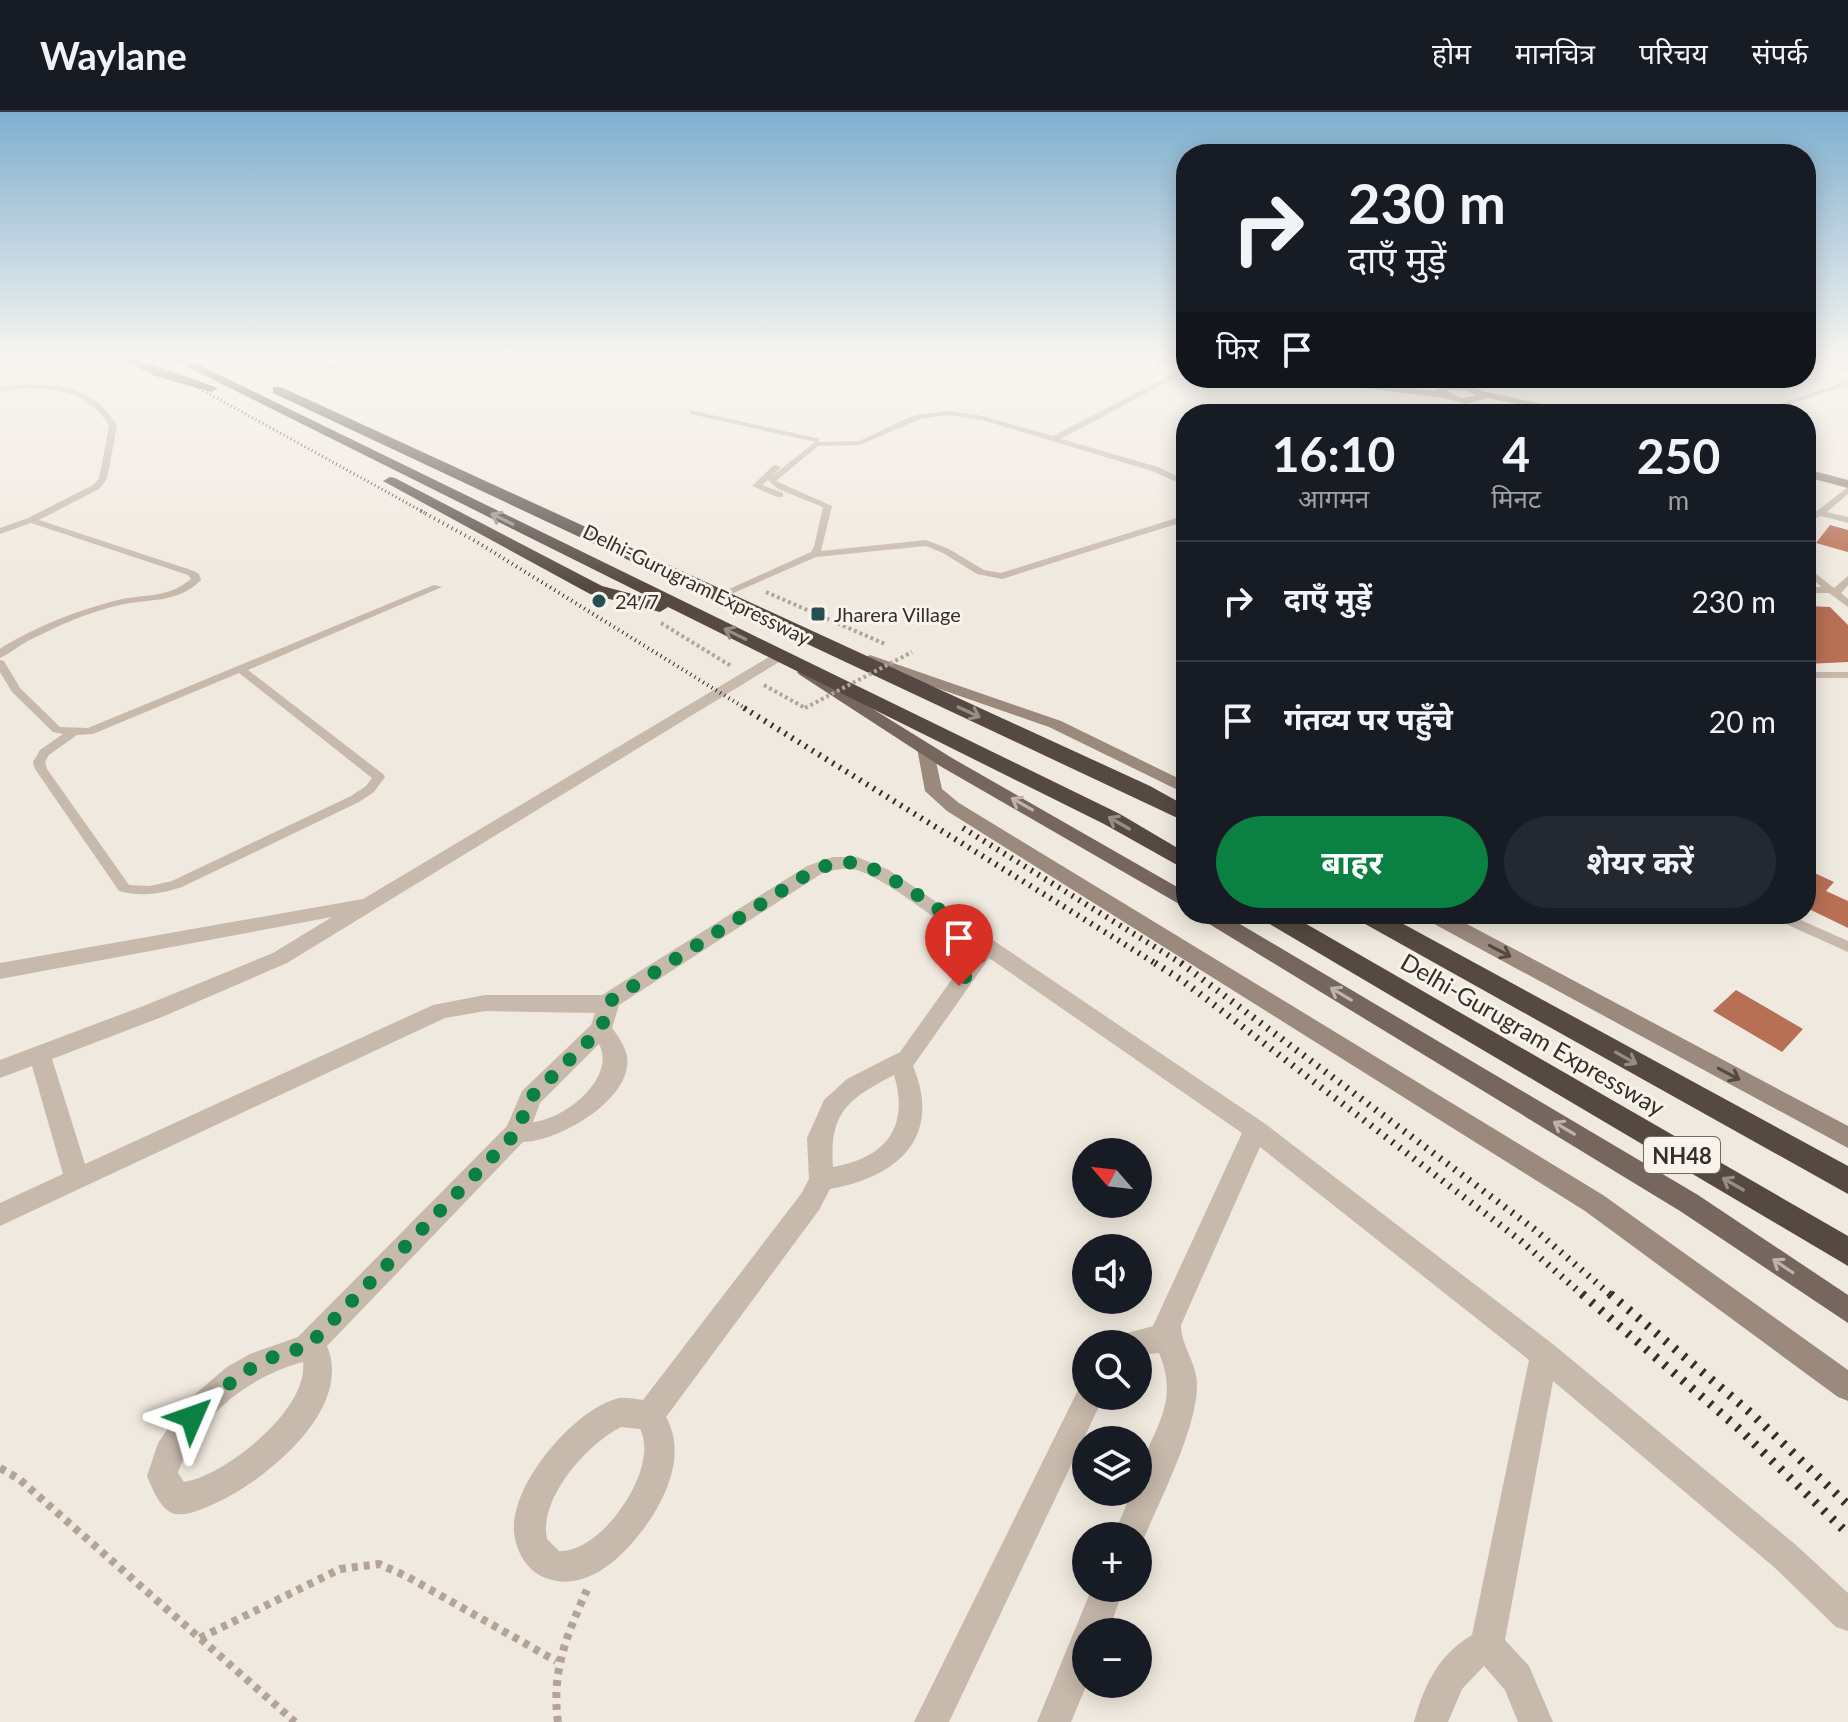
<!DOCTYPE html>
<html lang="hi">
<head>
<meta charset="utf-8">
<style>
  body { margin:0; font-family:Lato,"Noto Sans Devanagari",sans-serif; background:#242831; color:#f1f3f6; height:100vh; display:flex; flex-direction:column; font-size:30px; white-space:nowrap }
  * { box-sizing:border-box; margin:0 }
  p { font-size:26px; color:#9ea1a6 }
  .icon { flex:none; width:44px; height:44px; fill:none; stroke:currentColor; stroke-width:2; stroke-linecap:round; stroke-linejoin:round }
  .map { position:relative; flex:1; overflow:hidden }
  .side { position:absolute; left:1176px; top:292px; width:640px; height:520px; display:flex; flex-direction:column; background:#171b24; border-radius:32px; box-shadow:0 4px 20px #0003 }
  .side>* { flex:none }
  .banner { position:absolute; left:1176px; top:32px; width:640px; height:244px; border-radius:32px; box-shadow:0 4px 20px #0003; background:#171b24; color:#f1f3f6; overflow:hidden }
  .needle { width:52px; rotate:298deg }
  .fabs { position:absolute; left:1072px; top:1026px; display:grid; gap:16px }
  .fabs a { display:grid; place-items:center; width:80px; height:80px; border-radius:50%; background:#171b24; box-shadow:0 4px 20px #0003; font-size:40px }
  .pin { position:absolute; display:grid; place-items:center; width:68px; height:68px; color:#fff; margin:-82px -34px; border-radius:50% 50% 50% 0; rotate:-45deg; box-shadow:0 0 8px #0007 }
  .pin .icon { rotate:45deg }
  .me { position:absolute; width:88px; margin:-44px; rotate:47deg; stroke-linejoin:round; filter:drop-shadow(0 0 6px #0008) }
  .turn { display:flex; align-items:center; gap:28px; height:168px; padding:0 40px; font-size:36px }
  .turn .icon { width:104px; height:104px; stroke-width:2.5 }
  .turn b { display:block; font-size:56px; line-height:68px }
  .then { display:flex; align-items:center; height:76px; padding:0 40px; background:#0003; gap:16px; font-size:30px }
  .eta { display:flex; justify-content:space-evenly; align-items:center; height:136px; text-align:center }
  .eta b { font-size:48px; font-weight:700; line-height:56px }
  .primary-button { display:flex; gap:16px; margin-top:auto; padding:16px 40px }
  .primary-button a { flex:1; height:92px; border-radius:48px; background:#0b8043; color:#fff; font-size:32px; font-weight:700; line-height:92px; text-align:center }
  .primary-button a+a { background:#242831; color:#f1f3f6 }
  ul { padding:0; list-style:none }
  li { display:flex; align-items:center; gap:24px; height:120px; padding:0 40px; border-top:2px solid #363941 }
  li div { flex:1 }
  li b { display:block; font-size:30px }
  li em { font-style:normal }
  header { display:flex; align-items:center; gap:48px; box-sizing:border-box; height:112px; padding:0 40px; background:#171b24; border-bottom:2px solid #363941 }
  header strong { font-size:38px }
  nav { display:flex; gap:44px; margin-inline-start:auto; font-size:28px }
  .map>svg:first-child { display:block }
  .green { fill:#b3bea1 }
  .building { fill:#b87055 }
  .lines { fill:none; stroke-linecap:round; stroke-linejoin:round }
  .path-far2 { stroke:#b3a497; stroke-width:3; stroke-dasharray:2 2; stroke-linecap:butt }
  .path-far1 { stroke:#b3a497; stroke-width:4; stroke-dasharray:3 3; stroke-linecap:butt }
  .path { stroke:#b3a497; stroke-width:8; stroke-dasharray:6 6; stroke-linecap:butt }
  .lane { fill:#c7b9ac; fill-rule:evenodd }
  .street { fill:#c7b9ac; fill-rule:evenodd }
  .secondary { fill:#9b897e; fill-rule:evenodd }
  .primary { fill:#76665d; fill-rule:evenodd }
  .highway { fill:#564943; fill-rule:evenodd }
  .rail-far4 { stroke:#362e2a; stroke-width:3; stroke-dasharray:1 3; stroke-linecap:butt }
  .rail-far3 { stroke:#362e2a; stroke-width:4; stroke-dasharray:1 4; stroke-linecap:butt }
  .rail-far2 { stroke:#362e2a; stroke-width:6; stroke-dasharray:2 6; stroke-linecap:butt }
  .rail-far1 { stroke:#362e2a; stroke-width:7; stroke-dasharray:2 7; stroke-linecap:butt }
  .rail { stroke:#362e2a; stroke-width:9; stroke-dasharray:3 9; stroke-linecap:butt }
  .path-bridge { stroke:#b3a497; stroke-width:4; stroke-dasharray:3 3; stroke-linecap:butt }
  .oneway { stroke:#978d86 }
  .oneway2 { stroke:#beb4ab }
  .oneway3 { stroke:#544943 }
  .route { stroke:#0b8043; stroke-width:14; stroke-dasharray:0 25.2 }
  .poi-dot { fill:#244f53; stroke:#f8f3eb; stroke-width:3 }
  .labels { text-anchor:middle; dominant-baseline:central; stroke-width:6; stroke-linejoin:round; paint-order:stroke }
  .far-street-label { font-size:20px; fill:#362e2a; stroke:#f8f3eb }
  .far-poi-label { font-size:20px; fill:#362e2a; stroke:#f8f3eb; text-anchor:start }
  .shield { fill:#f8f3eb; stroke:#706964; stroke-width:2 }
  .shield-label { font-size:22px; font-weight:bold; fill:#362e2a }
  .street-label { font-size:24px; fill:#362e2a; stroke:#f8f3eb }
</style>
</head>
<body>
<header>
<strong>Waylane</strong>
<nav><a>होम</a><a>मानचित्र</a><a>परिचय</a><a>संपर्क</a></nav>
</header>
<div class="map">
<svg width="1848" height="1610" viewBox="0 0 1848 1610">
  <rect width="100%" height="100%" fill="#f0e9df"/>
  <path class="green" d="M1308,292L1340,294L1363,302H1270L1290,293Z"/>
  <path class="building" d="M1830,413L1848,418V440L1816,431Z
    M1806,494L1830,495L1848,513V550L1806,552Z
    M1806,757L1834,770L1826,779L1848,789V816L1809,797L1806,800Z
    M1736,878L1803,917L1782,940L1713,899Z"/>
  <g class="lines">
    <path class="path-far2" d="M244,248L276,262"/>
    <path class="path-far1" d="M766,480L885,532
      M661,511L731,554
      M764,573L805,596"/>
    <path class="path" d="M0,1356L19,1367L295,1610
      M200,1526L340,1457L379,1452L408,1465L556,1549
      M558,1610C551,1560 567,1522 587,1478"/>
    <path class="lane" d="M343,248H352L325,259L320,258Z
      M1810,248H1820L1848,257V261Z
      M1186,255V260L1061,327L1158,355L1186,368V374L1152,359L982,308L948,303L920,307L860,333L818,334L776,369L832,394L821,439L926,428L949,437L984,458L1001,461L1186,403V409L1002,467L977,462L943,441L926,434L816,445L722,486L714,484L811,440L814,435L823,395L778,377L768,368L762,373L783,381V385H777L752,374L774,353L781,355L771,365L815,330L690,302V298L816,326H819V330L859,329L915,303L948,299L983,304L1053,324Z
      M1415,266H1424L1447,276L1440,278Z
      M1848,269V273L1760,302H1749Z
      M31,272C69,274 97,279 117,314L107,367L99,377L39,408L194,459L199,462L201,468C177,492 150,486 120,493C88,500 55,515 26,530C17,535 9,542 0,546V537L4,534C38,514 76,499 114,489C144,481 165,488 191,467L188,463L31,411L0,422V416L28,406L93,373L99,367L109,314C87,274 40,273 0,279V275Z
      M1848,375V382L1827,400L1848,405V411L1821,404L1806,410V404L1817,399Z
      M1806,454L1834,476L1848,464V473L1841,481L1848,487V495L1829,481H1806V475H1822L1806,462Z
      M434,473L442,475L248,558L383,662L385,665L374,680L359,690L182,775C160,782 142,785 119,779L35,657L33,650L40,638L63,622L53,620L12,580L0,560V548L4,549L20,576L60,615L88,616ZM239,561L372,666L366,674L351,684L172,769L150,774L129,773L47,657L45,650L49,643L77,623L93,622Z
      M1806,560H1848V566H1806Z
      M1768,802H1787L1848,829V840L1770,805Z"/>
    <path class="street" d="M779,539L784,541V547L287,851L162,905L52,947L85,1052L433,893L485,883H602L807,754L833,745H857L889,758L1264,1011L1554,1233L1796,1433L1848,1481V1519L1836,1515L1774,1455L1553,1269L1505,1528L1529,1554L1553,1610H1518L1505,1578L1484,1554L1462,1577L1448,1610H1414C1424,1573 1439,1542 1472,1523L1529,1248L1260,1035L1181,1213C1181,1234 1197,1251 1197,1272C1198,1316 1157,1394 1140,1435L1138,1424H1113L1132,1380H1138C1138,1327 1185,1302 1159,1241L1138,1243V1232H1116L1120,1223L1153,1214L1242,1021L989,846L913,954C943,1026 897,1065 830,1077L819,1098L666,1305C684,1337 671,1374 653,1403C630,1439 587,1486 541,1464C525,1456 515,1436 514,1419C511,1372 574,1297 619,1286C626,1285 635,1287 643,1288L801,1082L809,1067L807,1026L824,988L847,967L900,940L975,835C948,817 880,761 852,757C840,756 831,759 821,762L619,893L612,916C618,924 625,934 627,944C634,987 558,1030 523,1030L327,1234C354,1297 266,1368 216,1391C205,1396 188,1404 175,1402C161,1399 152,1376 147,1364L158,1331L187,1289L227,1255L250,1242L298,1225L507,1014L522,979L591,913L595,901L485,899L445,906L0,1114V1091L63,1062L32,954L0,966V948L146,893L273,841L332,805L0,867V851L363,787ZM599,932C617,966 564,1008 533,1010L540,991ZM894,963C910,1016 885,1046 833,1055C829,1000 848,987 894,963ZM303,1250C309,1297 226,1363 184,1370L178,1361C195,1306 249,1264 303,1250ZM621,1315L640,1317C661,1356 601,1442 559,1439L547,1427C538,1387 587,1332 621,1315Z
      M1086,1271V1284H1104L949,1610H914L1080,1274Z
      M1092,1476H1124L1108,1520H1086L1087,1572L1071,1610H1037Z"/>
    <path class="secondary" d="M1149,248L1186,249V255Z
      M1285,266H1317L1435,279C1448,268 1468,270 1482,279L1589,302H1568L1487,286L1467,292L1443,286ZM1449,278L1468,279L1476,284L1461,286L1447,279Z
      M1806,357L1848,368V376L1806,365Z
      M870,543L1061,609L1186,670V682L1049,615L865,551L862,548Z
      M925,631L933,636L942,677L959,691L1603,1083L1848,1258V1289L1838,1285L1585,1099L947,699L925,679L917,636Z
      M1422,802H1448L1848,1014V1036L1425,807Z"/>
    <path class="primary" d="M805,555L952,646L1186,780V796L940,654L800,563L797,560Z
      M1198,802H1223L1698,1083L1848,1183V1211L1680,1099L1201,807Z"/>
    <path class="highway" d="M124,248H139L218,276L212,280L155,264Z
      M174,248H189L1120,702L1186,741V758L1104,712L668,495L660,500L590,482L383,369L390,365L395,366L602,474L655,488Z
      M273,275H281L1150,674L1186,694V710L273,281Z
      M1259,802H1289L1848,1124V1154L1263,808Z
      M1354,802H1385L1848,1054V1082L1358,808Z"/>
    <path class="rail-far4" d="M161,248L195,274L425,401"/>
    <path class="rail-far3" d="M421,399L477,430L748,598"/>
    <path class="rail-far2" d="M744,596L1158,853
      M963,716L1184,853"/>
    <path class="rail-far1" d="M1155,851L1183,869L1521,1129L1584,1184
      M1181,851L1534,1117L1612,1184"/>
    <path class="rail" d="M1582,1182L1737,1315L1848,1422
      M1610,1182L1752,1302L1848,1393"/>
    <path class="path-bridge" d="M805,596L912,540"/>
  </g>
  <defs><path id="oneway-shaft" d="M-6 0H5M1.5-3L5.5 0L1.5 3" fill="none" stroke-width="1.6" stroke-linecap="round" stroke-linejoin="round" transform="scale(2)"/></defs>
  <g class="oneway">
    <use href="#oneway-shaft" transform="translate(502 407) rotate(-154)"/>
    <use href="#oneway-shaft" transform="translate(735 522) rotate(-154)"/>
    <use href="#oneway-shaft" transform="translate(969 600) rotate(25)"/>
    <use href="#oneway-shaft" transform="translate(1119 711) rotate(-150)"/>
    <use href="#oneway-shaft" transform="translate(1626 946) rotate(29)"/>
    <use href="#oneway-shaft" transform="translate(1733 1072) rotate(-150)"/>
  </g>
  <g class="oneway2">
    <use href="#oneway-shaft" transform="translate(1022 692) rotate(-151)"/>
    <use href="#oneway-shaft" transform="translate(1341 882) rotate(-149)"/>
    <use href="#oneway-shaft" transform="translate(1564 1016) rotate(-149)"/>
    <use href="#oneway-shaft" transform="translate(1783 1154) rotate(-146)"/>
  </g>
  <g class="oneway3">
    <use href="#oneway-shaft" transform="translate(1500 839) rotate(28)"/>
    <use href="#oneway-shaft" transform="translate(1729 962) rotate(28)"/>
  </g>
  <linearGradient id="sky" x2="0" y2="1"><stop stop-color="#7fafcf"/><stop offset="0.52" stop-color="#f8f5f1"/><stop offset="1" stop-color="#f8f5f1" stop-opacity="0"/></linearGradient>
  <rect width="1848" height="473" fill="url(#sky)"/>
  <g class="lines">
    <path class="route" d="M192,1305C227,1273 257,1243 306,1236L517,1020L530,986L601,917L610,889L814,758C827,753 841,749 856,751C885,756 960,813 988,832L959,874"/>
  </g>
  <g class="poi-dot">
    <circle cx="599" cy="489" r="8"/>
    <rect x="810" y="494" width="16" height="16" rx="4"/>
  </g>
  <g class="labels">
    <g class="far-street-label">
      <text transform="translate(697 472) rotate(26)">Delhi-Gurugram Expressway</text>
    </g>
    <g class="far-poi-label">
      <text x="615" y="489">24/7</text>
      <text x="834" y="502">Jharera Village</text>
    </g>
    <rect class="shield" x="1644" y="1025" width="76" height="36" rx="6"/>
    <g class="shield-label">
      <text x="1682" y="1043">NH48</text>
    </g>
    <g class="street-label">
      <text transform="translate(1533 922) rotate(30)">Delhi-Gurugram Expressway</text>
    </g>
  </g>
</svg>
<div class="fabs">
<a><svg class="needle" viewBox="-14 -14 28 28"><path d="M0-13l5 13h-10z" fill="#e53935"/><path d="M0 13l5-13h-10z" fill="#9ea1a6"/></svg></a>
<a><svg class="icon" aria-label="sound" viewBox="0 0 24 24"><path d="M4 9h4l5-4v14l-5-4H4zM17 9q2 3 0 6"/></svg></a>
<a><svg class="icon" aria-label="search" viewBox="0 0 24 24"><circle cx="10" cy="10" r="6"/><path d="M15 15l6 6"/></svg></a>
<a><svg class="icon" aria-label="layers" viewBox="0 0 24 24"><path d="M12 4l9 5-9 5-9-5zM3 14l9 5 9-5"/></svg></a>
<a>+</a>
<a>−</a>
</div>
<div class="pin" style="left:959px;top:874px;background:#d93025"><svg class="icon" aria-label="arrive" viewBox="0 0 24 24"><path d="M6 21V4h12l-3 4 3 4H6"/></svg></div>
<svg class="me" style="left:192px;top:1305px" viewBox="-20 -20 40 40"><path d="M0-17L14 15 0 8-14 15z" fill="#0b8043" stroke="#fff" stroke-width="4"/></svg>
<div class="banner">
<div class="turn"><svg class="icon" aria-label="right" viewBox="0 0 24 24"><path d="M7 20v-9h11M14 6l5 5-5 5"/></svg><div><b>230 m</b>दाएँ मुड़ें</div></div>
<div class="then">फिर<svg class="icon" aria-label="arrive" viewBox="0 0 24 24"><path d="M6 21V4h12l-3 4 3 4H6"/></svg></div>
</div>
<section class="side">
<div class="eta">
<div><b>16:10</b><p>आगमन</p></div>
<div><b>4</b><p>मिनट</p></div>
<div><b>250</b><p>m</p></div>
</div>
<ul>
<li><svg class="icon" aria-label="right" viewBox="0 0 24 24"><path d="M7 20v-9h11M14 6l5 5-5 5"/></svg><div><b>दाएँ मुड़ें</b></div><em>230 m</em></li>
<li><svg class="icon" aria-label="arrive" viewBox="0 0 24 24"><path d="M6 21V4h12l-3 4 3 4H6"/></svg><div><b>गंतव्य पर पहुँचे</b></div><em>20 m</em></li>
</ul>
<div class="primary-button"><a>बाहर</a><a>शेयर करें</a></div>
</section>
</div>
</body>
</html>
